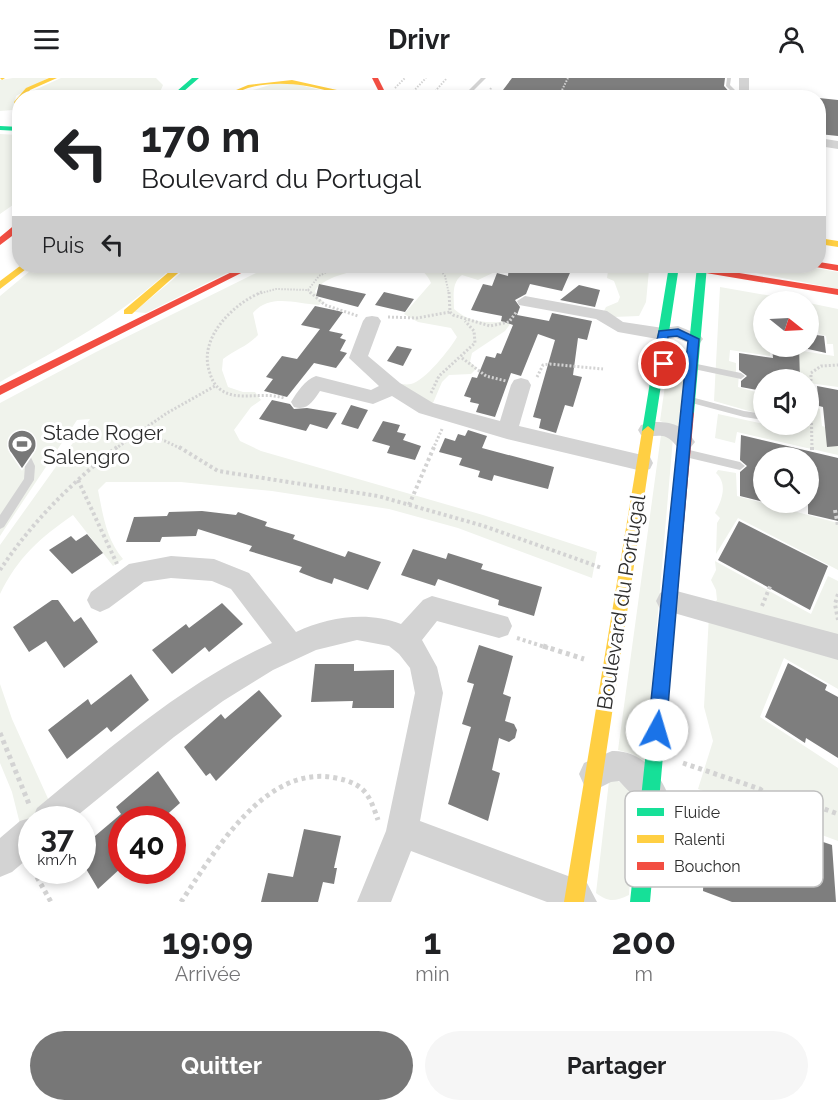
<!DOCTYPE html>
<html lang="fr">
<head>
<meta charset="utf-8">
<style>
  body { margin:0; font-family:Raleway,sans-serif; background:#f6f6f6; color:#202124; height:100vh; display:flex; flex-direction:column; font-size:22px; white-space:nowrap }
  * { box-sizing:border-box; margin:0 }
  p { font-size:20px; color:#757577 }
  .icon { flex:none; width:33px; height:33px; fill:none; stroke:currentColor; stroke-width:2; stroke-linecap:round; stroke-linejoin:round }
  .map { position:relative; height:824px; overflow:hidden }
  .sheet { display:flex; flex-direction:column; background:#fff; flex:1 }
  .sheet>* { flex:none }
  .banner { position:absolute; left:12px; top:12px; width:814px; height:183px; border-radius:24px; box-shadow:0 3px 9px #0003; background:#fff; color:#202124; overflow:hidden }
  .needle { width:39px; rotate:108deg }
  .buttons { position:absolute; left:753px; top:213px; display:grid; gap:12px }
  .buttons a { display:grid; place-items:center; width:66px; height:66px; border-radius:50%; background:#fff; box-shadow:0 3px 9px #0003; font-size:30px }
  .speed { position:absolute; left:18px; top:728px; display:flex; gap:12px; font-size:30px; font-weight:700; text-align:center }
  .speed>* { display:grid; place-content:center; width:78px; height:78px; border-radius:50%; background:#fff; box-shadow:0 3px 9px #0003; line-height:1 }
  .speed small { font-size:15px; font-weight:400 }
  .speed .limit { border:9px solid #d22; background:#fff; color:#111 }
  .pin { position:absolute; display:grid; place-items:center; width:51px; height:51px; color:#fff; margin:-26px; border:3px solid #fff; border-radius:50%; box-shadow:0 2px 6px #0007 }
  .me { position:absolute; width:66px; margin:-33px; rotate:6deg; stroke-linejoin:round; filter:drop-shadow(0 0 4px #0008) }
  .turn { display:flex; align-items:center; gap:21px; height:126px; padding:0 30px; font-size:27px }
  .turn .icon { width:78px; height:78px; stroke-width:2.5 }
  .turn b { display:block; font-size:42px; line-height:51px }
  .then { display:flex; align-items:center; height:57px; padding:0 30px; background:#0003; gap:12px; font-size:22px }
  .eta { display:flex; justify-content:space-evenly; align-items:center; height:102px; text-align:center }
  .eta b { font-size:36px; font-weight:700; line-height:42px }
  .cta { display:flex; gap:12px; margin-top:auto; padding:12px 30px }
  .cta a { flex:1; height:69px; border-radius:36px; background:#777; color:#fff; font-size:24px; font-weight:700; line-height:69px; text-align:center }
  .cta a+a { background:#f6f6f6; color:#202124 }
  header { display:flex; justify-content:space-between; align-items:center; height:78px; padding:0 30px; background:#fff; font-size:27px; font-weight:700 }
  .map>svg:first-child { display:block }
  .green { fill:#f0f3ec }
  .building { fill:#7e7e7e }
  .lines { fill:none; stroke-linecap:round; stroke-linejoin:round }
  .path-far3 { stroke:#d3d3d3; stroke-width:2; stroke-dasharray:1.5 1.5; stroke-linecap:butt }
  .path-far2 { stroke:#d3d3d3; stroke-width:3; stroke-dasharray:2 2; stroke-linecap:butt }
  .path-far1 { stroke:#d3d3d3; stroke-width:4; stroke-dasharray:3 3; stroke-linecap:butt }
  .path { stroke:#d3d3d3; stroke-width:5; stroke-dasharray:4 4; stroke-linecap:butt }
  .lane { fill:#d3d3d3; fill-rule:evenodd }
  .street { fill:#d3d3d3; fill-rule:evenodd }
  .fast { fill:#16e098; fill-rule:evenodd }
  .slow { fill:#ffcf43; fill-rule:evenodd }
  .jam { fill:#f24e42; fill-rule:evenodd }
  .route { fill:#1a73e8; stroke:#114b97; stroke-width:1.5 }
  .labels { text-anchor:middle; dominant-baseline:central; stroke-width:6; stroke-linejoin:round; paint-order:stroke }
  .poi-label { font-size:21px; fill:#2e2e2e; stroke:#fff; text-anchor:start }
  .street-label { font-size:21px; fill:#2e2e2e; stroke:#fff }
  .key { fill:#fff; stroke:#c0c0c0; stroke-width:1.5 }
  .key-label { font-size:16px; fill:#2e2e2e }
</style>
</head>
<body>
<header><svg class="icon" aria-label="menu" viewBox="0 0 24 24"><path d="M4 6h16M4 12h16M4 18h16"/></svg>Drivr<svg class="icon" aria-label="person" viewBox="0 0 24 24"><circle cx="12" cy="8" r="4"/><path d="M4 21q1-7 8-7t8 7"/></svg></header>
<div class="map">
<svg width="838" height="824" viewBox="0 0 838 824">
  <rect width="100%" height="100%" fill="#fff"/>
  <path class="green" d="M13,0H48L16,18L13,32L0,33V2Z
    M61,0H156L163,7L158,19L25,20L30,14Z
    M283,3L329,14L331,20H226Z
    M0,56L19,57L20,122L0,136Z
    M36,188H173C123,238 61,269 0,304V218Z
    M189,188H241L146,235L134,234Z
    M270,188H380C362,191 324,197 315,213L318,220L323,223L319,227C296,226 270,215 253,235L258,257C248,268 235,272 223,281L222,292L228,309L243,314H255L261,322L251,329L234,352L240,363L261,373L483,437L597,474L592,500L458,450L389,431L272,413L181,404H106L98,412C103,437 106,461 123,481L113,488L73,437C40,460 18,479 0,516V467L90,341L77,342L0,458V325L96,274Z
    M412,188H529L525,190L499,192L478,202L462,197C451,205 454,219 454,231C468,243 481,245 500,244L507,238H516L505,253L472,275L470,284L477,290L471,296L449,297L442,304L433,325L409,318L397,306C401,306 407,307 411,306C424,304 451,270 457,259L451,250L418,244L404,236L431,205C427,196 422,191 412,188Z
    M594,188H631L649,192L646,224L639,238L613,239L604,233L606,229L618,224L620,219L614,203L607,200L608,193Z
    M727,188H803L838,194V211L731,190Z
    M720,209L800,223L764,224L763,238H758V247L763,248L764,268L770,269V278L730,272L729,283L736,285V294L739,295L738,309L763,316V334L756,335L714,323Z
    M809,225L838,231V309L809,305L808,302L805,301L803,295L792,293L790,271L834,278L833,266H827L826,258L819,256L816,243L809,242Z
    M667,293L685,295L680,350L660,343Z
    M809,326L820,331L822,348L838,352V377L737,354L735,365L715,360L718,336L764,346H808Z
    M661,357L673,360L645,685L632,676L618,672Z
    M718,392L736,395L737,418L838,445V492L738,440L716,476L717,445L720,440L715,435C722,422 728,406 716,395Z
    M715,483L811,536L828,498L838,503V565L711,529L717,522L716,512L711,502L716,492Z
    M709,537L838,574V611L784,580L760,639L838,690V763L698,711L713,663L704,629Z
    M0,606L12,641L50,725L21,750L12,714L0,685Z
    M609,703H618L635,716L629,817C614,824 608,824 596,815Z"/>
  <path class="building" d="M512,0H725L724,8L731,16V20L693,17V20H527L500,16Z
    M819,20L838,22V58L819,56Z
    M509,188H573L562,213L530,206L526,216L515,222L520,229L517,237L549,243L552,235L592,243L587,262L578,260L573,297L582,299L573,329L565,327L556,355L539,350L541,341L533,339L555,262L538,256L521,298L511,295L495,339L476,334L479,326L470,324L471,320L464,318L472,299L477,300L486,278L495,280L497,275L501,276L513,247L501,243L502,238L471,232L483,206L492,208L497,195L508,198Z
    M319,206L366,216L358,229L316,218Z
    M579,207L600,212L595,229L560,222Z
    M384,214L414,221L405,234L375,227Z
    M315,228L343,234L329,253L343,256L340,260L346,262L340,273L347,275L336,290L314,285L287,319L264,313L273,301L266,299L282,278L297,281L320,251L301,247Z
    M808,256L824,258L826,275L808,271Z
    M397,268L412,271L403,288L387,283Z
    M772,268H799L800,302H764V309L757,308V312L741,309V303L747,298L739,292V275L773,280Z
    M817,308L838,312V368L827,369L823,329L819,328Z
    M272,322L290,326L294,331L307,330L337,335L327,351L310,346L306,353L259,341Z
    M351,327L368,332L358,351L341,346Z
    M383,343L400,347L397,354L406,356L403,362L421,368L415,382L387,375L390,368L372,363Z
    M468,352L487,358L482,370L554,389L548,411L494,397L492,403L478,399L480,393L459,387L462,380L439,374L445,360L455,363L458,356L465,358Z
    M741,357L838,380V443L808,436V380H764V424L740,418V394L747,388L740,382Z
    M202,433L236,437L238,434L267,444L265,448L295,457L293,461L345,479L348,473L381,484L368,512L334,500L332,506L317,501L299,494L302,489L249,473L252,468L198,451L196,458L162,459L160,464H126L134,439L167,438L169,434Z
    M739,443L828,488L810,532L718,482Z
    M87,456L103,475L72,496L49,472L71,458L76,463Z
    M413,471L446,481L448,475L483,486L481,491L542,509L534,538L498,527L499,522L438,501L435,508L401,497Z
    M52,522H58L74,544L81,539L98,564L64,590L46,563L29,574L13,549Z
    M222,525L243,546L209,574L205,569L172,596L152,572L186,546L189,550Z
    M479,567L513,578L503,616L511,619L505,643L514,646L517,652L515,660L509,664L499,660L492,692L500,695L488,743L448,726L471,649L462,646L474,606L467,604Z
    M788,585L827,607L825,612L838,619V680L806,660L805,665L765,639Z
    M315,586H354V593L394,592V630H352L353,623L311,624Z
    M131,596L149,622L111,654L107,649L67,681L48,652L88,621L91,627Z
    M259,612L282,638L216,703L210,695L206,698L184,669L221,636L225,641Z
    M158,693L180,725L162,741H124L122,737V789L98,811L82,784V769L121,736L116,729Z
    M707,723L753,740L752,746L786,758L785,751L832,767L836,824H732L703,813Z
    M304,751L341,758L334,790H337L334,806L323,804L318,824H261L268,795L293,799Z"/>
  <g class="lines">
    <path class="path-far3" d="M395,10L405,0
      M491,10L488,16L498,20
      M695,16L703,17L705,14
      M407,20L426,0
      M429,20L447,0
      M558,20L568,0
      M437,188L445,198L449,216
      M600,188L627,194L654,193
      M308,212L311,216
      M308,212L319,198L338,188
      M258,216L276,211L308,212"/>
    <path class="path-far2" d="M262,214C234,225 199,259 209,292C211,300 214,307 221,312C238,324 262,313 284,320
      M310,214L325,227L358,238
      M449,214L450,234L453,237L490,248L509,244L517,233
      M388,239L417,240L450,234
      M462,280L486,298L506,303
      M537,299L543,287L550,286L603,291
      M811,307V295L821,288L838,287
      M431,315L439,298L475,265L474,253L465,243
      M811,317L812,371
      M137,356L165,363L182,371
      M115,371L167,335L215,308
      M433,371L442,351"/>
    <path class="path-far1" d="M179,369L218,393L378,418L484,448L602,490
      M812,369V373
      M78,402L117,486
      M409,427L434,369
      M835,432L838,448
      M0,492C32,444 71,405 117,369
      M838,516L835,526L838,542
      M762,528L771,506
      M517,560L548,570"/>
    <path class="path" d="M543,568L584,581
      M0,655L29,726
      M683,685L760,711L772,722L797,721L838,736
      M33,792L51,824
      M181,824C214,775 265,685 336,700C365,706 369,716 378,742"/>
    <path class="lane" d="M481,0H486L466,20H461Z
      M727,0H731L730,7L743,20H738L726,8Z
      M692,285L741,295L745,298L741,301L689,290L688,288Z
      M691,319L744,333L764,336V342L744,339L688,324L686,322Z
      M23,370L27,371L35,388L34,402L4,449L0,451V437L24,401L25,388L18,374Z
      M685,371L740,384L745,388L740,392L681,378L680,375L681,372Z"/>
    <path class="street" d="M739,0H749V20H739Z
      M819,60L838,63V71L819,68Z
      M525,218L607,233L623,244L663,250L678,248L700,257L703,261L700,265L694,267L676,260L663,262L618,254L596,241L519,227L517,223Z
      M372,238L378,239L381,243L368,278L400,305L433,325L500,343L511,307L514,302L521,300L528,302L531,307L519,348L642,377L650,379L653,385L650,391L642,393L507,361L419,335L392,318L373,326L320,313C313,323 308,333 294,329L291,324C297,314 305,302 316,298L371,312L379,308L349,280L363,243L366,239Z
      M653,344C671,343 686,348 695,364L691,369C674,375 678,364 666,359C658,356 649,360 641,357L638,352L641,347Z
      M171,478L214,481L249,495L296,554C329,539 367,533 401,546L423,522L432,518L508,539L512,548L508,557L499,560L437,543L422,562L437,589L443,615L420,743L587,805L597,824H547L411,773L391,824H357L386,753L415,615L410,590L399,576L389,568L357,562L316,572L273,592L223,623L174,659L73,741H32V777L12,794L0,799V760L20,743L33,739L37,730C110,670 185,604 272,565L231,511L212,503L171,500L144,504L109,530L100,534L91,530L87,522L91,514L129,486Z
      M669,511L838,556V582L660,531L656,523L660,515Z
      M612,673C638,672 657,691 667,714L662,725L651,730L640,725L619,703L611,704L595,712L584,707L579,696L584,685Z"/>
    <path class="fast" d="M192,0H199L176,20H169Z
      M0,48L20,49V53L0,52Z
      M669,188H679L654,353L648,358L642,353Z
      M697,188H707L694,335L688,339L682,335Z
      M663,580L669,582L671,588L650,824H630L655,588L657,582Z"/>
    <path class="slow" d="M0,0H5L2,2Z
      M49,0H57L30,12L24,20H20V33L18,32L14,24L26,10Z
      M292,2L337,12L341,20H335L332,14C305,6 276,2 248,10C237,14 229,20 217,20L248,7Z
      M819,160L838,163V169L819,166Z
      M20,188H30L0,211V203Z
      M176,188H186L132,236H124V232Z
      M648,348L654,353L584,824H564L642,353Z"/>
    <path class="jam" d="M372,0H378L388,20H382Z
      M17,145H20V152L0,167V159Z
      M819,184L838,187V193L816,189L815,188H819Z
      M244,188H255L0,317V308Z
      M678,188H696L838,211V217L682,191Z
      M688,331L694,335L671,588L669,594L663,596L657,594L655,588L682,335Z"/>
  </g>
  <path class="route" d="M678,251L699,261L666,652L663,659L657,662L650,659L648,652L688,263L677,258L668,259L665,280L669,286L668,289H660L653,281L659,253Z"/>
  <defs>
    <g id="stadium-pin" transform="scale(1.5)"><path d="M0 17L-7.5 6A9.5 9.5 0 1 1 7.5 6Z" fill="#777" stroke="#fff"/><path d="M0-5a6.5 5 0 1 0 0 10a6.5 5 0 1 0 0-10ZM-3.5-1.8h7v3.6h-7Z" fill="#fff"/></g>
  </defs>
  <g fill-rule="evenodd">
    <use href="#stadium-pin" x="22" y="366"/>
  </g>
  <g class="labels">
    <g class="poi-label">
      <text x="43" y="354">Stade Roger<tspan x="43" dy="24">Salengro</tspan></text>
    </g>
    <g class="street-label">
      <text transform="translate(621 524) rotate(-81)">Boulevard du Portugal</text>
    </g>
  </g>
  <rect x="625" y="713" width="198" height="96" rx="9" class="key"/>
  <rect x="637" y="730" width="27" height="8" fill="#16e098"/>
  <rect x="637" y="757" width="27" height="8" fill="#ffcf43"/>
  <rect x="637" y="784" width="27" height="8" fill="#f24e42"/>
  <g class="key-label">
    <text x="674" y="740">Fluide</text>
    <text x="674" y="767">Ralenti</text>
    <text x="674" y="794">Bouchon</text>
  </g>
</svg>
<div class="buttons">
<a><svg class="needle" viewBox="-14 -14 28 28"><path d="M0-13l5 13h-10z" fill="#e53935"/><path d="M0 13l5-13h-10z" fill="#757577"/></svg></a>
<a><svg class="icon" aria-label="sound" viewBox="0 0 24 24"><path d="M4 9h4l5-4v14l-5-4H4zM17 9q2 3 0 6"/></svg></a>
<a><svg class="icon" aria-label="search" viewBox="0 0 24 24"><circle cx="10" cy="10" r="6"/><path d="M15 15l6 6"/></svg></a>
</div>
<div class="speed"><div>37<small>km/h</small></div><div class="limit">40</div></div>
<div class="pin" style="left:664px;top:286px;background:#d93025"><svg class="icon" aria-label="arrive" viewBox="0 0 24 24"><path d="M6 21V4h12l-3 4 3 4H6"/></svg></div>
<svg class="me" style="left:657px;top:652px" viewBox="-20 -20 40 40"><circle r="19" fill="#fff"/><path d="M0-13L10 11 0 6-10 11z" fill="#1a73e8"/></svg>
<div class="banner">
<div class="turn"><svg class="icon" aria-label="left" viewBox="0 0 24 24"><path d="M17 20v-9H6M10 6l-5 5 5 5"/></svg><div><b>170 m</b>Boulevard du Portugal</div></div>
<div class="then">Puis<svg class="icon" aria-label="left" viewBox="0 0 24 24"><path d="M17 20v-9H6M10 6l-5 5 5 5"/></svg></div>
</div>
</div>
<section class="sheet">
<div class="eta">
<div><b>19:09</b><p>Arrivée</p></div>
<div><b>1</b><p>min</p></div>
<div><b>200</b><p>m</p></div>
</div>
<div class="cta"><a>Quitter</a><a>Partager</a></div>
</section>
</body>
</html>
